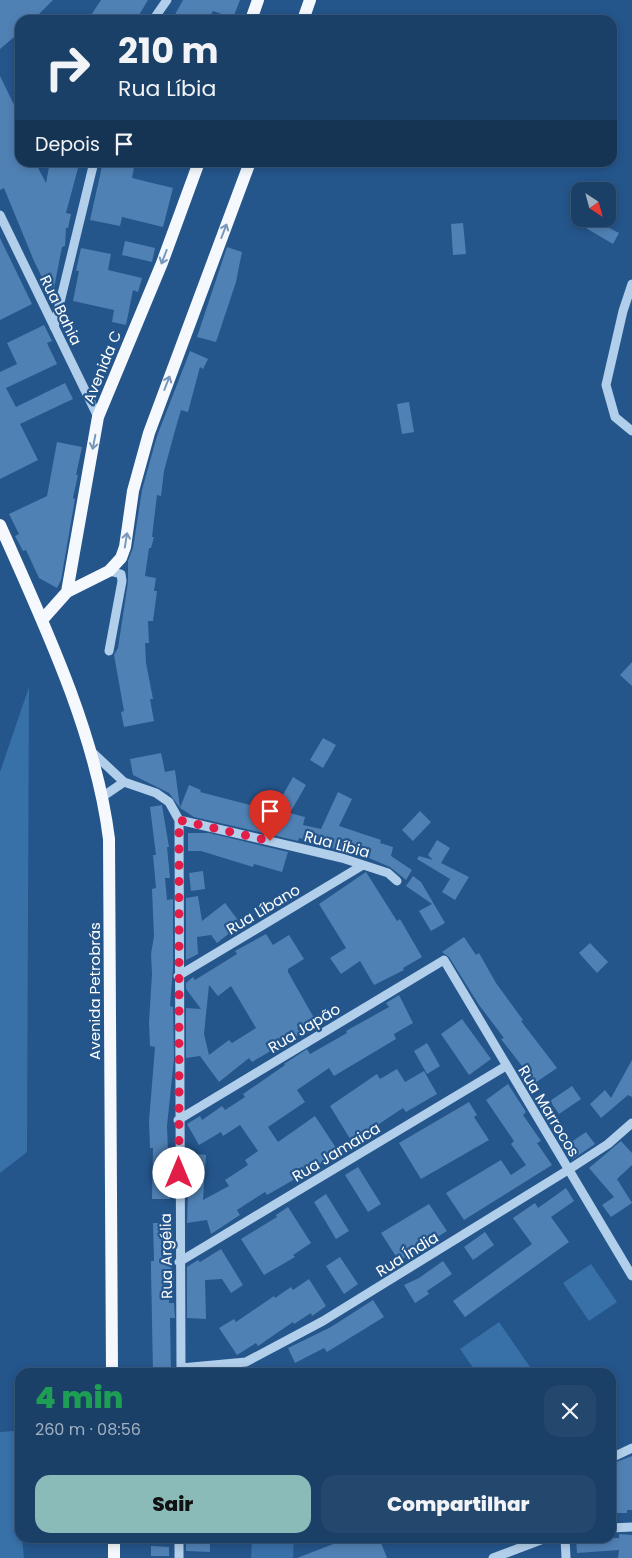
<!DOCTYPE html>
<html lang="pt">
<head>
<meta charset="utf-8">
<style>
  body { margin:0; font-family:Poppins,sans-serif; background:#24476e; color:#f1f3f6; height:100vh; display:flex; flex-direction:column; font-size:19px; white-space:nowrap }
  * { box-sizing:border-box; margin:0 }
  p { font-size:16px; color:#a0afc0 }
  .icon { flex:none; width:28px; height:28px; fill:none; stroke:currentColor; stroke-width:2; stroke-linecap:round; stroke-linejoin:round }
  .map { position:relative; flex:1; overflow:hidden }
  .side { position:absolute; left:15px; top:1368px; width:601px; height:175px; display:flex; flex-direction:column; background:#1b4068; border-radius:15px; box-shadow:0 2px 8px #0003,0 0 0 1px #39597c }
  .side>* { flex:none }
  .hud { position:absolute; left:15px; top:15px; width:602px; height:152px; border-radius:15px; box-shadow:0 2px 8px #0003,0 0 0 1px #39597c; background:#1b4068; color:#f1f3f6; overflow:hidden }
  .needle { width:32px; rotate:144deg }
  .buttons { position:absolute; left:571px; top:182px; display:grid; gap:10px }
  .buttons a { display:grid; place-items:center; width:45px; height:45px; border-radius:10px; background:#1b4068; box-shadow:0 2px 8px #0003,0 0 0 1px #39597c; font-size:25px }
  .pin { position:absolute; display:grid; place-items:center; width:42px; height:42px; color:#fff; margin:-51px -21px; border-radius:50% 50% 50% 0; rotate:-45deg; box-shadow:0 0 5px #0007 }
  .pin .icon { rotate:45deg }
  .me { position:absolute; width:55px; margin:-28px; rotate:0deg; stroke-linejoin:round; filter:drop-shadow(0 0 4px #0008) }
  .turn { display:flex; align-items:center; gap:18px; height:105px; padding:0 20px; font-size:22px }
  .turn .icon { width:65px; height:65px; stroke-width:2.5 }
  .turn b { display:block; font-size:35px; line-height:42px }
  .then { display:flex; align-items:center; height:48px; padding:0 20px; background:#0003; gap:10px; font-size:19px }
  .round { display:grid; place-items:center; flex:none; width:52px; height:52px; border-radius:15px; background:#24476e }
  .head { display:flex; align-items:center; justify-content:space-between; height:85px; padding:0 20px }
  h1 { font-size:30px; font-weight:800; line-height:38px; color:#1e9e55 }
  .primary-button { display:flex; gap:10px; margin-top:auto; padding:10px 20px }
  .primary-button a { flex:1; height:58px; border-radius:15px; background:#8bbbb9; color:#111; font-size:20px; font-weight:800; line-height:58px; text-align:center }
  .primary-button a+a { background:#24476e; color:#f1f3f6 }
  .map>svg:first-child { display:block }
  .green { fill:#3870a8 }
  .building { fill:#5081b4; fill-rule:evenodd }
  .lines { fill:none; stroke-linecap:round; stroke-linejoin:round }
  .minor { stroke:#b1ceea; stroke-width:9 }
  .major { stroke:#f5f9fe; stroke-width:12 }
  .oneway { stroke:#7897b9 }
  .route { stroke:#e11d48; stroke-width:9; stroke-dasharray:0 16.2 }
  .labels { text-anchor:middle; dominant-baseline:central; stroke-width:4.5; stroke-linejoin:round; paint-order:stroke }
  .street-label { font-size:15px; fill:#fff; stroke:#24558b }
</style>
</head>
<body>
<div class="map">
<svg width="632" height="1558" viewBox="0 0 632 1558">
  <rect width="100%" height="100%" fill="#24558b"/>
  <path class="green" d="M29,687L27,1152L0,1173V772Z
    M591,1264L617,1302L589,1321L563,1283Z
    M499,1322L530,1367L522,1372H476L460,1349Z
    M14,1431L20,1538H22L24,1558H0V1432Z
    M252,1538H294L293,1558H251Z"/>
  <path class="building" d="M0,0H53L33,20H20V32L0,49Z
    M101,0H148L136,20H88Z
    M183,0H240L233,18L213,11L208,20H172Z
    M0,76L20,117V162H35L46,183L50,162L78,168L66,213L71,214L68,228H66L65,246L62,247L52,298L34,261L4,188L0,190Z
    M103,162H135L132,178L173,188L163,227L122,217L120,226L90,220Z
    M592,219L619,233L613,244L586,228Z
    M463,223L466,254L453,255L451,224Z
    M0,238L32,304L0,320Z
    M125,241L155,248L152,262L122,255Z
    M227,247L242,252L236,282L216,342L197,337Z
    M81,248L111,254L108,270L142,278L138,292L133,290L126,325L112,322L114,310L73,301L79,271H76Z
    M44,325L52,341L47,343L57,364L6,388L16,407L65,383L73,399L20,424L38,460L0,479V372L17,364L7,343Z
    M190,351L208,359L203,369L200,367L188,412L181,410L176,427L164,471L161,496L157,495L152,537H154L151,548H149L145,576L156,578L154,591H157L153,621H148L149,643H145L146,663L153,699H150L154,721L124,727L121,712L124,711L114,655L118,648L128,582V561L133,548L142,490L157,436Z
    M409,402L414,432L402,434L397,404Z
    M57,442L82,447L76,475H78L73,498L75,499L61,580L57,588L39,578L26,550L23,551L15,536L19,534L9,514L47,496Z
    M632,662V686L620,675Z
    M323,738L336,745L323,768L310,760Z
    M161,753L165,772L175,770L180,808L169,793L133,775L130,759Z
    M293,777L306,785L290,813L305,817L303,825L321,829L338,792L352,799L339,826L381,840L380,843L393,847L391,856L412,870L406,880L390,867L364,856L346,851L345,852L321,845L322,843L299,838L298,841L194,817L180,808L189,785L201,790L200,792L274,811Z
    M162,805L169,847H167L170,878H165L167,900L173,899V969L170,1006L173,1007L174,1059L167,1126L168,1151L174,1152V1192L170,1191V1199H152L153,1148H150L149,1121L155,1047L150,1046L149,1022L152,974L151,954L154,936L152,889L156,888L153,855H156L150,807Z
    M420,811L431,822L413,841L402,830Z
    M188,833H209L288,852L282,872L254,864L253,867L201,851H188Z
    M437,840L450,848L441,863L469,877L455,900L442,892L450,879L417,859L419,856L433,860L428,855Z
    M203,871L205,889L191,891L189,873Z
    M366,872L397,921L400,919L422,957L403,968L404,970L374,985L360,961L341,974L330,958L346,948L319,904Z
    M413,876L421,882L445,923L431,931L419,911L432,904L406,886Z
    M198,896L202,921L225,903L241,924L217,943L211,935L197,937L198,954L186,960V898Z
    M266,934L273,945L289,935L304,959L288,969V972L314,1018L297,1028L300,1033L298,1035L252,1062L249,1058L219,1082L200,1056L186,1058V1008L201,1009L186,989V983L193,977L195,980L237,954L235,951ZM209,985L218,996L231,986L256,1028L232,1043L229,1040L209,1055L204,1034Z
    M464,937L476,955L479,953L496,983L523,1020L521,1021L557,1068L535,1083L501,1039L504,1038L479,1005L449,957L442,952Z
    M590,943L608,962L597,973L579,953Z
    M399,995L413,1023L394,1034L396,1039L334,1076L329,1068L297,1090L305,1102L268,1127L278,1142L315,1116L338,1151L303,1176L302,1175L267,1195L265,1192L237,1210L240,1215L211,1234L207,1220L187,1223L188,1193H187L186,1153L206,1155L203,1200L229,1186L225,1180L248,1165L245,1160L258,1151L240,1125L223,1136L221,1132L199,1145L187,1124L200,1116L202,1120L222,1106L225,1110L245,1097L243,1094L285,1065L284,1064L307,1049L310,1054L347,1033L346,1031L389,1007L386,1003Z
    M462,1019L491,1059L469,1075L441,1034Z
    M427,1043L440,1066L427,1074L414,1051Z
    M632,1060V1097L628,1095L601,1118L590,1104L605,1090L611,1098Z
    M397,1069L405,1082L424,1071L437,1094L406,1112L403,1108L352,1142L330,1106L377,1074L380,1079Z
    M508,1084L526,1112L523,1115L541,1141L537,1143L552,1165L464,1220L446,1193L501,1160L511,1175L526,1165L511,1144L514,1141L486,1100Z
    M572,1086L581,1099L559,1114L550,1101Z
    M469,1102L477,1115L474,1117L489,1140L421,1179L399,1143Z
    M586,1132L595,1144L573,1159L564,1147Z
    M621,1141L632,1153V1165L617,1179L632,1203L611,1217L602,1205L614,1197L589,1168Z
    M358,1167L381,1204L368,1212L345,1175Z
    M566,1188L574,1201L551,1217L569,1242L465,1317L453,1301L532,1244L513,1218L535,1203L538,1208Z
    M326,1194L349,1231L336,1239L314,1202Z
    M429,1204L447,1231L399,1261L381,1233Z
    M288,1207L311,1243L293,1255L295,1257L264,1275L241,1239L277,1217L276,1215Z
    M153,1223H173L171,1276L174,1274V1283L169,1284V1303H174L175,1318H170L171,1372H153L151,1270V1261H154Z
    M485,1232L494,1245L473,1260L464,1247Z
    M221,1249L243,1285L231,1293L222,1279L205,1280L206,1319L187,1318V1267L198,1260L200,1262Z
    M340,1257L358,1284L344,1294L326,1266Z
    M443,1261L452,1274L427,1291L429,1294L415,1303L404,1285L419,1278Z
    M309,1279L326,1306L312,1316L311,1313L294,1324L293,1322L258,1346L256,1343L237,1355L219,1328L234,1319L236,1322L274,1296L275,1298L291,1287L293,1290Z
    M373,1300L384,1317L327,1352L324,1348L295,1363L288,1348L331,1327Z
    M632,1456V1510H627V1513H612L611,1464Z
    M619,1534L632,1535V1558H618L619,1550L577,1553L576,1538H619Z
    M349,1538H379L387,1558H297Z
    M186,1542H210V1552L186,1551Z
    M151,1546L169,1547V1556H151Z"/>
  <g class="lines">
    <path class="minor" d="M153,20L167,0
      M0,215L98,417
      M632,284L623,311L606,385L615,417L632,431
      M54,327L94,162
      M109,651L122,581L121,574L109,571
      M92,752L124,782L156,793L169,802L179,820L181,1372
      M102,797L124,782
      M179,820L342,858L388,873L397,881
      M178,976L363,865
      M178,1120L444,960L632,1276
      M179,1262L506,1066
      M181,1368L246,1362L323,1321L568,1170L608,1144L632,1123
      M611,1458L632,1448
      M611,1528L632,1527
      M565,1538L566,1558
      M179,1558V1538
      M493,1558L546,1538"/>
    <path class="major" d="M251,20L258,0
      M303,20L310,0
      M0,525C43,622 96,733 109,839L112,1372
      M67,592L98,417L162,263L199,162
      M42,620L67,592L109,571L121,558L125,547L133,491L149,433L250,162
      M114,1538V1558"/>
  </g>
  <defs><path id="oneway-shaft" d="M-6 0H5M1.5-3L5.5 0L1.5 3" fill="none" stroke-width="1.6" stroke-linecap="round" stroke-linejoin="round" transform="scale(1.25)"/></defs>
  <g class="oneway">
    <use href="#oneway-shaft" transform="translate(224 231) rotate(-69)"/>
    <use href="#oneway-shaft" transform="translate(164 257) rotate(111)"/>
    <use href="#oneway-shaft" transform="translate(167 383) rotate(-69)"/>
    <use href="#oneway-shaft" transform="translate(94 442) rotate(101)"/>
    <use href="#oneway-shaft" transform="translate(126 540) rotate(-81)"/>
  </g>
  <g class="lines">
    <path class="route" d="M179,1173V820L270,841"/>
  </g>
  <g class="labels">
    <g class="street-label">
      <text transform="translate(61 310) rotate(64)">Rua Bahia</text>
      <text transform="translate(102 367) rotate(-68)">Avenida C</text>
      <text transform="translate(337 844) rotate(15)">Rua Líbia</text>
      <text transform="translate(263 909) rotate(-31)">Rua Líbano</text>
      <text transform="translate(94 991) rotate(-90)">Avenida Petrobrás</text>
      <text transform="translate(304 1028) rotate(-31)">Rua Japão</text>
      <text transform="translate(549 1111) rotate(59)">Rua Marrocos</text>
      <text transform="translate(336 1152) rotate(-31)">Rua Jamaica</text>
      <text transform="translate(407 1254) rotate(-32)">Rua Índia</text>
      <text transform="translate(166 1256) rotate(-91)">Rua Argélia</text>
    </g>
  </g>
</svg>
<div class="buttons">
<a><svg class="needle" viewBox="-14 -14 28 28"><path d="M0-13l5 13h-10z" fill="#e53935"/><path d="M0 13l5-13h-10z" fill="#a0afc0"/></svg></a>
</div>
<div class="pin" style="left:270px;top:841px;background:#d93025"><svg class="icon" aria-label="arrive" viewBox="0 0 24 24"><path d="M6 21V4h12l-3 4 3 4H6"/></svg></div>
<svg class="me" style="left:179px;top:1173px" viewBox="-20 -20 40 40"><circle r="19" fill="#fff"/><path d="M0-13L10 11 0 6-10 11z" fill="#e11d48"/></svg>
<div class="hud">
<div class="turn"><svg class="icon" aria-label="right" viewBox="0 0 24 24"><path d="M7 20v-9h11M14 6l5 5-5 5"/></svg><div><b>210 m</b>Rua Líbia</div></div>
<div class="then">Depois<svg class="icon" aria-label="arrive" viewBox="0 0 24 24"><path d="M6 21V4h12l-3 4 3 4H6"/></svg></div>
</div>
<section class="side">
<div class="head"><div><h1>4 min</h1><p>260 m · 08:56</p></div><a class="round"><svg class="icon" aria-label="close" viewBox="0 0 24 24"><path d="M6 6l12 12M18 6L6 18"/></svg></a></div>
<div class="primary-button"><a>Sair</a><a>Compartilhar</a></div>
</section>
</div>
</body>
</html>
